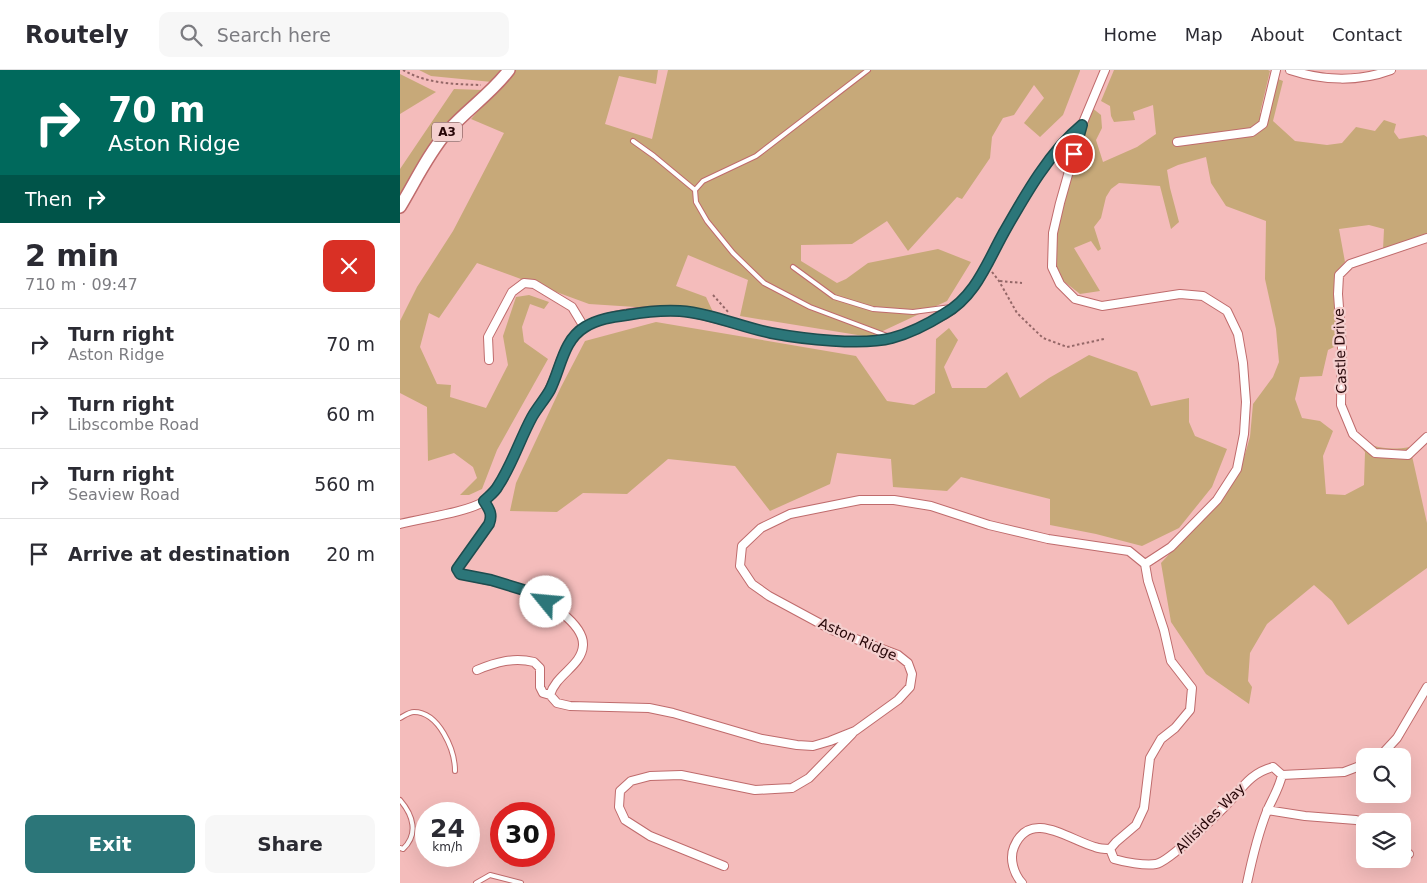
<!DOCTYPE html>
<html lang="en">
<head>
<meta charset="utf-8">
<style>
  body { margin:0; font-family:"DejaVu Sans",sans-serif; background:#f7f7f7; color:#2b2b33; height:100vh; display:flex; flex-direction:column; font-size:19px; white-space:nowrap }
  * { box-sizing:border-box; margin:0 }
  p { font-size:16px; color:#7c7c81 }
  .icon { flex:none; width:28px; height:28px; fill:none; stroke:currentColor; stroke-width:2; stroke-linecap:round; stroke-linejoin:round }
  .map { position:relative; flex:1; overflow:hidden }
  .side { display:flex; flex-direction:column; background:#fff; width:400px }
  .side>* { flex:none }
  .hud { background:#00695c; color:#fff; overflow:hidden }
  .fabs { position:absolute; left:956px; top:678px; display:grid; gap:10px }
  .fabs a { display:grid; place-items:center; width:55px; height:55px; border-radius:10px; background:#fff; box-shadow:0 5px 20px #0002; font-size:25px }
  .speed { position:absolute; left:15px; top:732px; display:flex; gap:10px; font-size:25px; font-weight:700; text-align:center }
  .speed>* { display:grid; place-content:center; width:65px; height:65px; border-radius:50%; background:#fff; box-shadow:0 5px 20px #0002; line-height:1 }
  .speed small { font-size:12px; font-weight:400 }
  .speed .limit { border:8px solid #d22; background:#fff; color:#111 }
  .pin { position:absolute; display:grid; place-items:center; width:42px; height:42px; color:#fff; margin:-21px; border:2px solid #fff; border-radius:50%; box-shadow:0 1px 5px #0007 }
  .me { position:absolute; width:55px; margin:-28px; rotate:298deg; stroke-linejoin:round; filter:drop-shadow(0 0 4px #0008) }
  .turn { display:flex; align-items:center; gap:18px; height:105px; padding:0 25px; font-size:22px }
  .turn .icon { width:65px; height:65px; stroke-width:2.5 }
  .turn b { display:block; font-size:35px; line-height:42px }
  .then { display:flex; align-items:center; height:48px; padding:0 25px; background:#0003; gap:10px; font-size:19px }
  .round { display:grid; place-items:center; flex:none; width:52px; height:52px; border-radius:10px; background:#f7f7f7 }
  .summary { display:flex; align-items:center; justify-content:space-between; height:85px; padding:0 25px }
  h1 { font-size:30px; font-weight:700; line-height:38px }
  .cta { display:flex; gap:10px; margin-top:auto; padding:10px 25px }
  .cta a { flex:1; height:58px; border-radius:10px; background:#2c7679; color:#fff; font-size:20px; font-weight:700; line-height:58px; text-align:center }
  .cta a+a { background:#f7f7f7; color:#2b2b33 }
  ul { padding:0; list-style:none }
  li { display:flex; align-items:center; gap:15px; height:70px; padding:0 25px; border-top:1px solid #e1e1e2 }
  li div { flex:1 }
  li b { display:block; font-size:19px }
  li em { font-style:normal }
  header { display:flex; align-items:center; gap:30px; box-sizing:border-box; height:70px; padding:0 25px; background:#fff; border-bottom:1px solid #e1e1e2 }
  header strong { font-size:24px }
  nav { display:flex; gap:28px; margin-inline-start:auto; font-size:18px }
  .search { width:350px; height:45px; background:#f7f7f7; display:flex; align-items:center; gap:12px; box-sizing:border-box; padding:0 18px; border-radius:10px; color:#7c7c81; font-size:19px }
  main { display:flex; flex:1; min-height:0 }
  .map>svg:first-child { display:block }
  .green { fill:#c7a979 }
  .lines { fill:none; stroke-linecap:round; stroke-linejoin:round }
  .service-casing { stroke:#bf6b6c; stroke-width:6 }
  .minor-casing { stroke:#bf6b6c; stroke-width:10 }
  .primary-casing { stroke:#bf6b6c; stroke-width:14 }
  .path { stroke:#946767; stroke-width:2; stroke-dasharray:2.5 2.5; stroke-linecap:butt }
  .service { stroke:#fff; stroke-width:4 }
  .minor { stroke:#fff; stroke-width:8 }
  .primary { stroke:#fff; stroke-width:11 }
  .route-casing { stroke:#1d4d4f; stroke-width:12 }
  .route { stroke:#2c7679; stroke-width:9 }
  .labels { text-anchor:middle; dominant-baseline:central; stroke-width:4.5; stroke-linejoin:round; paint-order:stroke }
  .shield { fill:#f4cfce; stroke:#644243; stroke-width:1 }
  .shield-label { font-size:12px; font-weight:bold; fill:#260608 }
  .street-label { font-size:14px; fill:#260608; stroke:#f4cfce }
</style>
</head>
<body>
<header>
<strong>Routely</strong>
<div class="search"><svg class="icon" aria-label="search" viewBox="0 0 24 24"><circle cx="10" cy="10" r="6"/><path d="M15 15l6 6"/></svg>Search here</div>
<nav><a>Home</a><a>Map</a><a>About</a><a>Contact</a></nav>
</header>
<main>
<section class="side">
<div class="hud">
<div class="turn"><svg class="icon" aria-label="right" viewBox="0 0 24 24"><path d="M7 20v-9h11M14 6l5 5-5 5"/></svg><div><b>70 m</b>Aston Ridge</div></div>
<div class="then">Then<svg class="icon" aria-label="right" viewBox="0 0 24 24"><path d="M7 20v-9h11M14 6l5 5-5 5"/></svg></div>
</div>
<div class="summary"><div><h1>2 min</h1><p>710 m · 09:47</p></div><a class="round" style="background:#d93025;color:#fff"><svg class="icon" aria-label="close" viewBox="0 0 24 24"><path d="M6 6l12 12M18 6L6 18"/></svg></a></div>
<ul>
<li><svg class="icon" aria-label="right" viewBox="0 0 24 24"><path d="M7 20v-9h11M14 6l5 5-5 5"/></svg><div><b>Turn right</b><p>Aston Ridge</p></div><em>70 m</em></li>
<li><svg class="icon" aria-label="right" viewBox="0 0 24 24"><path d="M7 20v-9h11M14 6l5 5-5 5"/></svg><div><b>Turn right</b><p>Libscombe Road</p></div><em>60 m</em></li>
<li><svg class="icon" aria-label="right" viewBox="0 0 24 24"><path d="M7 20v-9h11M14 6l5 5-5 5"/></svg><div><b>Turn right</b><p>Seaview Road</p></div><em>560 m</em></li>
<li><svg class="icon" aria-label="arrive" viewBox="0 0 24 24"><path d="M6 21V4h12l-3 4 3 4H6"/></svg><div><b>Arrive at destination</b></div><em>20 m</em></li>
</ul>
<div class="cta"><a>Exit</a><a>Share</a></div>
</section>
<div class="map">
<svg width="1027" height="813" viewBox="0 0 1027 813">
  <rect width="100%" height="100%" fill="#f4bcbb"/>
  <path class="green" d="M19,0H101L92,12L31,6Z
    M114,0H258L256,14L219,6L205,54L252,69L268,0H680V1L663,45L640,67L624,53L644,28L634,15L614,45L603,48L592,67L590,88L562,129L557,127L508,181L487,151L452,174L401,175V191L437,213L446,209L468,193L538,179L571,192L547,231L470,267L340,246L348,210L288,185L276,216L306,227L313,242L189,234L77,193L39,248L29,243L20,277L37,314L51,315L50,327L86,338L108,295L103,266L116,227L129,225L149,232L144,239L130,234L122,257L124,272L148,289L97,380L82,419L69,425H60L77,408L73,397L54,383L28,391L27,337L0,323V251L17,217L53,161L104,63L71,49Z
    M714,0H868L870,1L860,43L869,46L878,9L883,11L873,51L895,71L927,75L942,73L956,57L975,61L984,50L996,54L994,62L999,69L1024,65L1027,67V164L1018,168L983,180L984,159L969,155L939,159L945,192L935,204L938,275L928,280L922,306L900,307L895,329L902,348L920,351L933,361L923,386L926,424L945,425L964,415L965,382L953,368C974,377 986,381 1010,377L1027,453V498L948,555L932,531L914,515L867,554L850,583L848,611L852,617L849,634L806,604L771,552L761,493L819,430L840,401L850,367L853,334L873,307L879,292L876,259L865,209L866,151L826,136L811,113L806,87L778,95L767,100L770,118L779,152L771,159L760,116L719,113L711,119L706,127L701,148L694,157L701,179L698,181L691,171L674,178L700,221L680,224L657,206L653,177L681,62L691,37L701,45L702,58L696,70L703,92L737,77L756,64L753,35L733,42L735,50L714,52L711,46L710,36L701,31Z
    M0,4L36,22L0,44Z
    M54,19L82,20L47,54L0,125V99Z
    M256,252L456,286L487,331L514,335L535,323L536,269L549,258L558,270L544,297L552,318H586L607,302L620,328L649,308L689,285L737,302L751,336L789,328V352L795,366L827,379L812,417L779,458L742,476L696,464L650,455V429L561,407L547,421L493,417L491,389L437,383L430,414L370,441L335,396L268,389L227,424L183,423L157,442L110,441L116,413L161,317L185,271Z"/>
  <g class="lines">
    <g class="service-casing">
      <path id="service" d="M233,71L254,86L295,120L296,132L307,151L333,183L364,213L410,237L490,267
        M295,120L303,111L356,86L468,0
        M393,197L434,227L473,239L513,242L551,237
        M0,648C4,646 9,642 14,642C39,642 55,680 55,701
        M0,730C13,745 19,764 3,779L0,778
        M76,813L90,805L121,813"/>
    </g>
    <g class="minor-casing">
      <path id="minor" d="M705,0L682,55L660,133L653,163L652,197L660,214L675,229L702,236L780,224L803,226L827,241L838,264L843,293L846,332L844,364L837,399L817,430L771,477L745,494
        M890,0C923,11 959,12 991,0
        M777,72L852,62L863,54L876,0
        M1027,168L950,194L939,205L938,224L942,278L941,335L953,364L975,383L1008,385L1027,367
        M89,290L88,267L112,222L124,213L134,214L172,237L184,257
        M84,431C87,435 91,440 91,445C92,460 63,484 57,499L60,504C82,510 106,512 127,521C144,529 184,553 183,575C182,596 156,604 150,625L157,633L170,636L249,638L273,643L362,669L397,675L413,676L430,671L455,661L498,630L510,617L512,604L508,593L498,585L432,560L369,526L352,514L340,496L342,476L361,458L390,444L460,430H494L531,436L589,455L648,469L729,481L745,494
        M0,454C22,448 64,443 83,432C105,417 119,371 132,347C137,338 144,330 149,320C161,298 162,269 187,256C214,241 267,237 297,244C322,249 346,258 371,263C404,269 460,276 492,268C511,263 529,253 546,244C574,227 586,196 601,168C622,130 648,84 682,55
        M745,494L748,511L764,560L771,591L792,618L790,640L775,658L761,669L750,688L744,738L736,755L716,772L710,779L714,789C724,792 745,796 756,794C769,792 820,742 831,730C844,715 853,702 873,697L882,705L944,702L965,694
        M77,600C96,592 114,587 134,592L140,598V617L143,623L150,625
        M978,686L984,682L997,668L1027,617
        M867,740L905,746L956,750L965,753
        M1002,778L1009,784
        M324,796L250,766L225,750L219,737L220,721L231,711L250,706L281,705L355,720L392,718L409,708L452,664
        M622,813C614,804 609,789 614,777C630,738 669,770 695,777C700,779 705,779 710,779
        M847,813C852,789 858,764 867,741C872,729 879,719 882,705"/>
    </g>
    <g class="primary-casing">
      <path id="primary" d="M0,137C15,112 28,84 47,62C66,40 91,24 109,0"/>
    </g>
    <path class="path" d="M3,0C27,14 54,14 81,15
      M592,202L599,211L617,243L643,268L667,277L704,269
      M600,211L622,213
      M313,225L329,243"/>
    <use href="#service" class="service"/>
    <use href="#minor" class="minor"/>
    <use href="#primary" class="primary"/>
  </g>
  <g class="lines">
    <g class="route-casing">
      <path id="route" d="M146,532L127,521L91,510L60,504L57,499L89,454C93,444 89,439 84,431C89,426 95,422 98,416C112,395 120,369 132,347C137,338 145,329 150,320C161,298 163,270 185,257C198,249 212,247 227,245C244,242 263,240 280,241C310,243 341,257 371,263C403,269 462,276 492,268C511,263 528,254 544,244C575,227 587,193 603,164C624,127 649,82 682,55L674,84"/>
    </g>
    <use href="#route" class="route"/>
  </g>
  <g class="labels">
    <rect class="shield" x="32" y="52.5" width="30" height="19" rx="4"/>
    <g class="shield-label">
      <text x="47" y="62">A3</text>
    </g>
    <g class="street-label">
      <text transform="translate(940 281) rotate(-92)">Castle Drive</text>
      <text transform="translate(458 569) rotate(24)">Aston Ridge</text>
      <text transform="translate(810 748) rotate(-45)">Allisides Way</text>
    </g>
  </g>
</svg>
<div class="fabs">
<a><svg class="icon" aria-label="search" viewBox="0 0 24 24"><circle cx="10" cy="10" r="6"/><path d="M15 15l6 6"/></svg></a>
<a><svg class="icon" aria-label="layers" viewBox="0 0 24 24"><path d="M12 4l9 5-9 5-9-5zM3 14l9 5 9-5"/></svg></a>
</div>
<div class="speed"><div>24<small>km/h</small></div><div class="limit">30</div></div>
<div class="pin" style="left:674px;top:84px;background:#d93025"><svg class="icon" aria-label="arrive" viewBox="0 0 24 24"><path d="M6 21V4h12l-3 4 3 4H6"/></svg></div>
<svg class="me" style="left:146px;top:532px" viewBox="-20 -20 40 40"><circle r="19" fill="#fff"/><path d="M0-13L10 11 0 6-10 11z" fill="#2c7679"/></svg>
</div>
</main>
</body>
</html>
